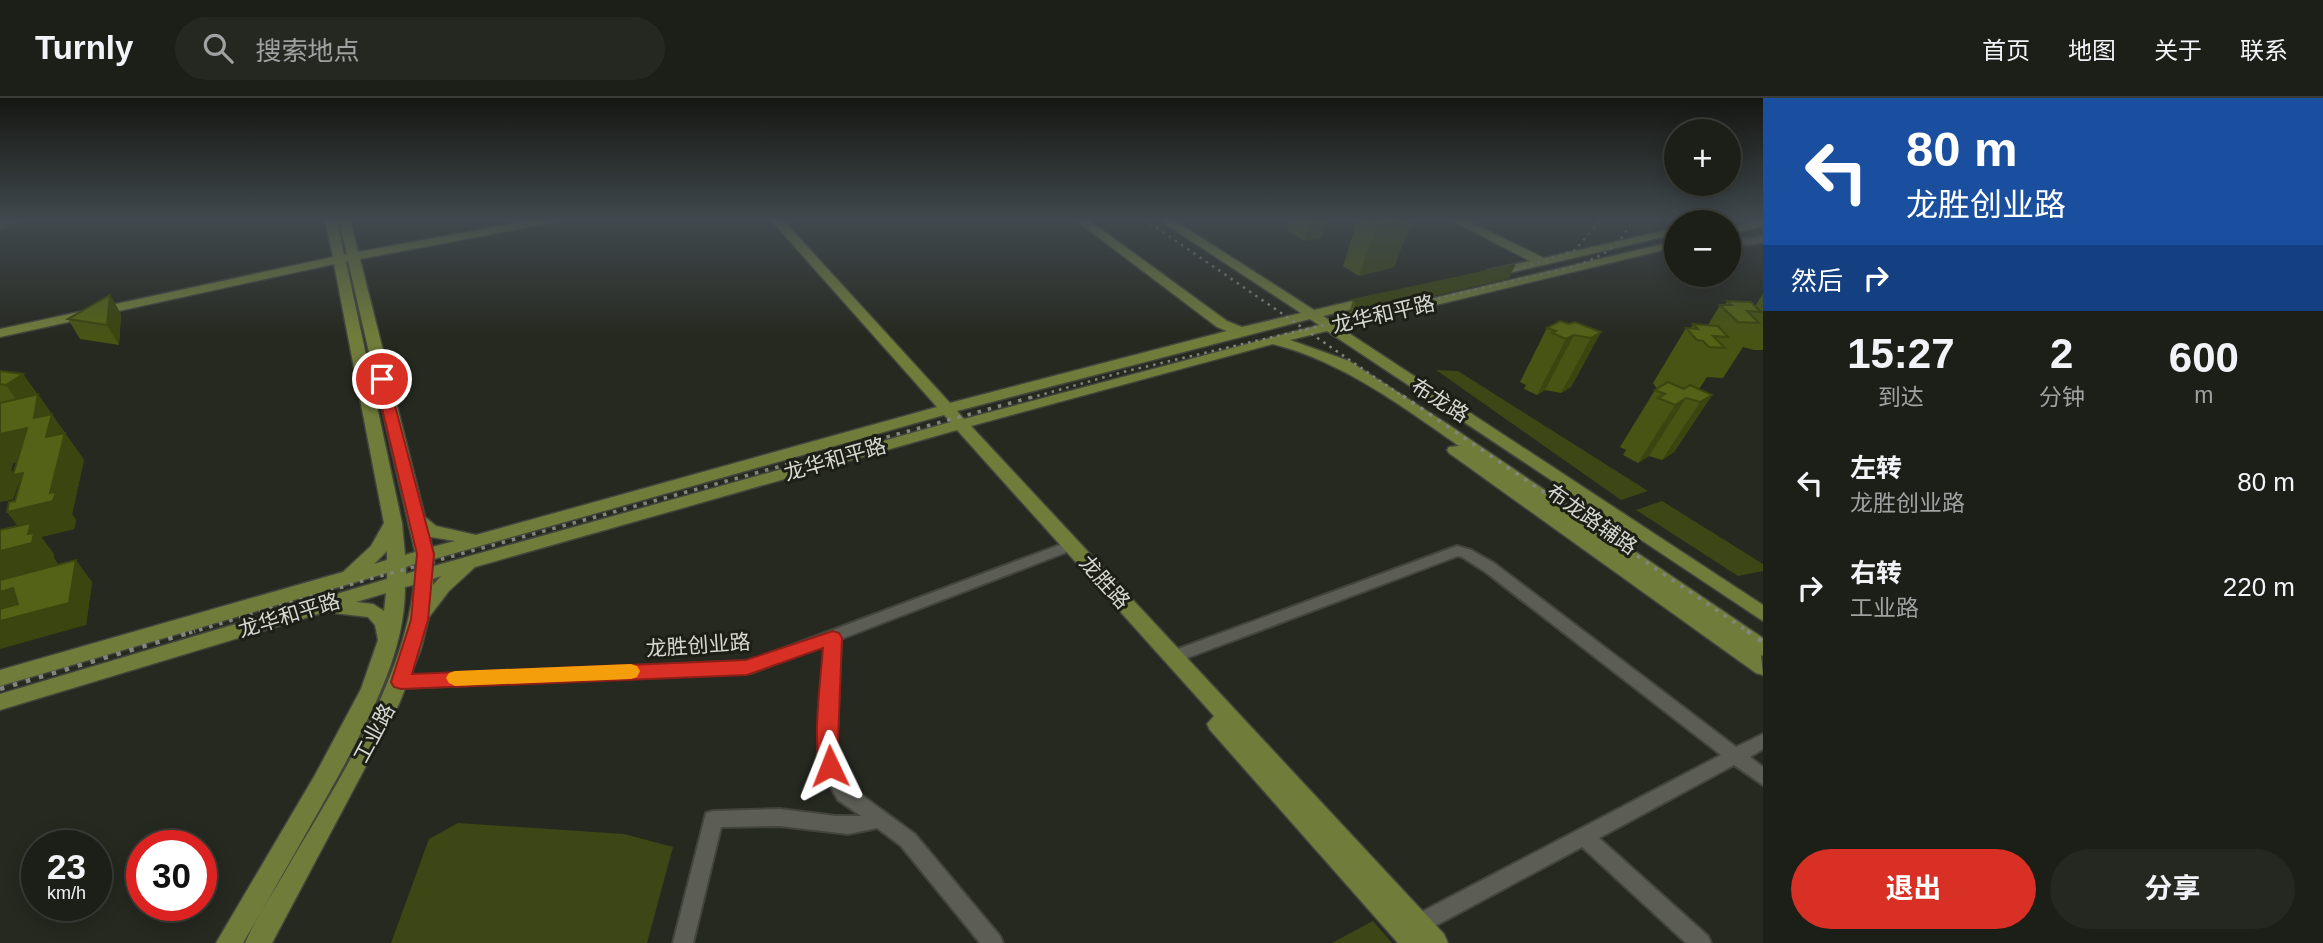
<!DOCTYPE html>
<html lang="zh">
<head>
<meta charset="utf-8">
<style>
  body { margin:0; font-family:Helvetica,"Noto Sans SC",sans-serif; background:#252721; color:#f1f3f6; height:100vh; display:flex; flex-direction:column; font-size:26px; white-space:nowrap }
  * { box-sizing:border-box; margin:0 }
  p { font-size:23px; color:#a0a2a2 }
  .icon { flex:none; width:38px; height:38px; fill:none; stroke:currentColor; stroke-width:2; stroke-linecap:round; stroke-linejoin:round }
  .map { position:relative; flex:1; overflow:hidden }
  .drawer { display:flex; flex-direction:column; background:#1c1f18; width:560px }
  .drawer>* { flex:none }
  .hud { background:#1a4fa0; color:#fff; overflow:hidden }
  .controls { position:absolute; left:1664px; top:21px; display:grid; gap:14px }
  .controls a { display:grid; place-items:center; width:77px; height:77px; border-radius:50%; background:#1c1f18; box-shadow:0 4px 18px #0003,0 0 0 2px #3a3d37; font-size:35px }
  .speed { position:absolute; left:21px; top:732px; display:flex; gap:14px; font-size:35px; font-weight:700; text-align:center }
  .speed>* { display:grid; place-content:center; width:91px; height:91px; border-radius:50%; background:#1c1f18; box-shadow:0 4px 18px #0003,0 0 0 2px #3a3d37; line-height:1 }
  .speed small { font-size:18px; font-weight:400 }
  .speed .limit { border:10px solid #d22; background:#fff; color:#111 }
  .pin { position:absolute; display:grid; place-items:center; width:60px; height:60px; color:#fff; margin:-30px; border:4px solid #fff; border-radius:50%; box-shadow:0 2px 7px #0007 }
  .me { position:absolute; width:77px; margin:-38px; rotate:358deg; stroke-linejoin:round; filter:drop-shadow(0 0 5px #0008) }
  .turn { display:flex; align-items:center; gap:24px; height:147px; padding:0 28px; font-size:32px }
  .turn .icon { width:91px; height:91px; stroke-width:2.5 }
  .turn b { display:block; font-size:49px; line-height:60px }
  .then { display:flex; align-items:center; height:66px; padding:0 28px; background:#0003; gap:14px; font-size:26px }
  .eta { display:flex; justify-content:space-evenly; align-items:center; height:119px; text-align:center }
  .eta b { font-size:42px; font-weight:700; line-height:49px }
  .button { display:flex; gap:14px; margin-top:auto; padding:14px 28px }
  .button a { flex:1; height:80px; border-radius:42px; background:#d93025; color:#fff; font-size:28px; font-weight:700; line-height:80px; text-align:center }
  .button a+a { background:#252721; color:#f1f3f6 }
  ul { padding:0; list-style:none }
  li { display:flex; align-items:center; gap:21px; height:105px; padding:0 28px }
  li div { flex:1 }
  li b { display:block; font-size:26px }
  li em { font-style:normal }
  header { display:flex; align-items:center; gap:42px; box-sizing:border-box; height:98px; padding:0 35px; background:#1c1f18; border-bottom:2px solid #3a3d37 }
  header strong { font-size:33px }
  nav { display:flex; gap:38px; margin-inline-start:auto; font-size:24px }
  .search { width:490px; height:63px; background:#252721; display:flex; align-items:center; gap:18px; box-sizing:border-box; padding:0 24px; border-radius:38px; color:#a0a2a2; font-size:26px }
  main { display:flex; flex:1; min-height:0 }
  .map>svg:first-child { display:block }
  .green { fill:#3d4716 }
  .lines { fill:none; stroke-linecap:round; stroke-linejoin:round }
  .minor-casing { stroke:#42443d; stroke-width:4 }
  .major-casing { stroke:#42443d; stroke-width:3 }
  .minor { fill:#5c5e55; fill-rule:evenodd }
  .major { fill:#707d3a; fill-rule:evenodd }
  .rail-far2 { stroke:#82847d; stroke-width:2.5; stroke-dasharray:2.5 5; stroke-linecap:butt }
  .rail-far1 { stroke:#82847d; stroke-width:3.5; stroke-dasharray:3.5 7; stroke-linecap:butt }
  .rail { stroke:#82847d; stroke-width:4.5; stroke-dasharray:4.5 9; stroke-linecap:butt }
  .wall { fill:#475413; fill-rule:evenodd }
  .shaded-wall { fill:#3a450f }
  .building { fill:#536216; stroke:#3a450f; stroke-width:2 }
  .route { fill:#d93025; stroke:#8d1f18; stroke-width:2 }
  .slow { fill:#f59e0b }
  .labels { text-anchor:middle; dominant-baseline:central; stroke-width:6; stroke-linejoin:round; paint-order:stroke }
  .street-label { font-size:21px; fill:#d5d7d1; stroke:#1d1f17 }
</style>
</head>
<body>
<header>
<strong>Turnly</strong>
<div class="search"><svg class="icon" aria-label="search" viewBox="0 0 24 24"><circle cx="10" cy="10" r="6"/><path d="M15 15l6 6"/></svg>搜索地点</div>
<nav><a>首页</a><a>地图</a><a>关于</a><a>联系</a></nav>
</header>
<main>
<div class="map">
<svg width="1763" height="845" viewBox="0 0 1763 845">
  <rect width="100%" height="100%" fill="#262920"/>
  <path class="green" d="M1436,272L1458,273L1648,393L1621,402Z
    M1662,403L1763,466V473L1738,478L1636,412Z
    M458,725L624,736L673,749L647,845H391L429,741Z
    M1373,823L1392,845H1332Z"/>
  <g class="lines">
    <g class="minor-casing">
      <path id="minor" d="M14,121H28L0,131V125Z
        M1729,138L1748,141L1763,138V144L1748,147L1729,144Z
        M1062,446L1067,448L1069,451L1067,454L841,541L836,657L842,676L852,690L915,736L1000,838L1003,845H980L901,748L877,730L848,736L780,728L721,729L693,845H673L706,715L713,713L780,711L836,718H861L838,702L825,679L818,657L825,547L751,575L401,590L395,589L393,584L395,579L401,578L750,563Z
        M1457,448L1471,452L1494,465L1736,649L1763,636V651L1750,659L1763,669V687L1734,667L1599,740L1708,838L1711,845H1686L1582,749L1422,835L1415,838L1408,835L1405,828L1408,821L1721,657L1484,473L1462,459L1458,458L1179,563L1173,565L1167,563L1165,559L1167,555Z"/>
    </g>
    <g class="major-casing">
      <path id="major" d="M325,121H337L344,157L347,156L338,121H350L358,154L539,121H562L556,124L360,161L425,419L436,428L476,437L937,309L770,121H782L950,305L1227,233L1217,229L1074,121H1087L1227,223L1242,229L1301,215L1158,121H1172L1314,212L1373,198L1379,202L1378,205L1323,218L1332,224L1676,143V149L1341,230L1763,507V523L1327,233L1290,242L1349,263L1449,327L1763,540V558L1761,557L1763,577L1756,575L1449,355L1447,352L1449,349L1459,348C1400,307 1343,264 1273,246L971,328L1444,836L1448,845H1398L1210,632L1207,626L1214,618L957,332L475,469L449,493L429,519L421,551L399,606L272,845H245C255,822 269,801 282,779C332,692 403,588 414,487L405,489C405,555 371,616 341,673C309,731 276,788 243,845H216L315,677L361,591L378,542L375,527L368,519L325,514L0,612V596L387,481V475L0,588V572L343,474L371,448L384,425L334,166L0,239V231L333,159ZM348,163L415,454L405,457L402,425L346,164ZM1310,221L1319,227L964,321L957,313ZM944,317L951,324L434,468V461ZM430,439H431L455,443L432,449ZM387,453V462L374,466ZM415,466V473L406,476V469ZM441,478L433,487V481ZM386,495L384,513L373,506L356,504Z
        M1449,121H1464L1544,160L1676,130V136L1492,179L1488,178V172L1530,163Z
        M1712,121H1734L1729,124H1707Z
        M1763,122V128L1729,136V130Z"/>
    </g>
    <use href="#minor" class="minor"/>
    <use href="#major" class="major"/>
    <path class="rail-far2" d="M1144,121L1405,300
      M1509,174L1574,153L1602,121
      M1030,300L1123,274L1568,170C1597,161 1621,151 1632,121"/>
    <path class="rail-far1" d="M1403,298L1750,535
      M189,535L366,482L1036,298"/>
    <path class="rail" d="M1747,533L1763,544
      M0,591L195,533"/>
  </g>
  <path class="wall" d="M1290,121H1328L1322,139L1304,143L1287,132Z
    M1358,121H1419L1411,130L1409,129L1394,169L1359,178L1343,168Z
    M1515,167L1509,180L1352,217L1349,215L1353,202Z
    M1763,196V252H1754L1743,249L1723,280L1707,279L1699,291L1712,297L1674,354L1662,362L1649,358L1638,365L1623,357L1626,352L1620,349L1655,292L1657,291L1653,285L1686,230L1691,231L1693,226L1708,227L1720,207H1725L1727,203L1755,208Z
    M110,197L121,216L119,247L80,241L68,221Z
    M1569,226L1601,234L1571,289L1561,295L1545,292L1537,297L1524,291L1526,287L1520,284L1547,230Z
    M0,273L23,276L84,362L72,416L76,422L74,431L41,439L54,456V460L58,467L92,484L86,527L18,428L15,403L20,386L19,384L13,401L0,404V305H2L0,304ZM17,364L14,376L11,372L13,365Z"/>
  <path class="shaded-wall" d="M1310,121H1328L1322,139L1304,143Z
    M1406,121H1412L1394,169L1359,178L1377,127Z
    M1415,121H1419L1411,130Z
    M1515,167L1509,180L1352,217L1356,203Z
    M110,197L121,216L119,247L107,227Z
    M1601,234L1571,289L1561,295L1591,240Z
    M1574,237L1545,292L1537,297L1566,241Z
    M23,276L37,297L20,307L6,287Z
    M38,296L84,362L72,416L76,422L74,431L41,439L54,456V460L58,466L0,491V438L28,442L7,414L50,395L34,320Z
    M1712,297L1674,354L1662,362L1700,304Z
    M1686,300L1649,358L1638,365L1675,307Z
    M27,330L46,358L13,365L11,372L15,377L23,375L34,405L19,384L13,401L0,404V336Z
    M76,462L92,484L86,527L0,551V523Z
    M13,490L31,512L0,521V494Z"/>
  <path class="building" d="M1365,121H1406L1377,127Z
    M1515,167L1356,203L1353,202Z
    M110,197L107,227L68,221Z
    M1727,203L1751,204L1761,214L1747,213L1759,225L1738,224L1720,207H1732Z
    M1560,223L1569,226L1575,224L1601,234L1591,240L1574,237L1566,241L1552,235L1556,233L1547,230Z
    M1693,226L1718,228L1728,239L1713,238L1725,250L1709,249L1703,243L1697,242L1686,230L1698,231Z
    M0,273L23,276L6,287L0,286Z
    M1668,284L1684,291L1690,287L1712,297L1700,304L1686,300L1675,307L1658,300L1665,296L1655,292Z
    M38,296L34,320L52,316L46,339L65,335L50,395L56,394L53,403L7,414L9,404L15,403L23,375L13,377L27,330L0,336V305Z
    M31,425L28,436L34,435L32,445L0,453V432Z
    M76,462L69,505L0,523V511L18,506L13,490L0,494V482Z"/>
  <linearGradient id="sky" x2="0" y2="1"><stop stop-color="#151712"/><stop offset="0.51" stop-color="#41494e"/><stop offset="1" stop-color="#41494e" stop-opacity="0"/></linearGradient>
  <rect width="1763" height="239" fill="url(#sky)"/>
  <path class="route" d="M382,277L388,281L434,456L428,522L412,576L746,562L833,533L839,535L842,540L838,644L840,668L837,674L830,676L822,674C811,651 821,579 823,550L747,577L401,591L394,589L391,584L411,522L417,456L375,281Z"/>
  <path class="slow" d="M631,566L637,568L640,573L637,579L631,581L455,588L449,585L446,580L449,575L455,573Z"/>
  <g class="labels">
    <g class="street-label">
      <text transform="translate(1383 216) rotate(-13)">龙华和平路</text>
      <text transform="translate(1440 302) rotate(32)">布龙路</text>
      <text transform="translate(835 361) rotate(-16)">龙华和平路</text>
      <text transform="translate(1592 421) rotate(35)">布龙路辅路</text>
      <text transform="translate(1105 484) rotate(48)">龙胜路</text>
      <text transform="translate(289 517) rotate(-17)">龙华和平路</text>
      <text transform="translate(698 547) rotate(-4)">龙胜创业路</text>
      <text transform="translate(374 635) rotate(-62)">工业路</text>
    </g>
  </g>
</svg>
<div class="controls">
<a>+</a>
<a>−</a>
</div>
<div class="speed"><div>23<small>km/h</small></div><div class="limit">30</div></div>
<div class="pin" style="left:382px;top:281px;background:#d93025"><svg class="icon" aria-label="arrive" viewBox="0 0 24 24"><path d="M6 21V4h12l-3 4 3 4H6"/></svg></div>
<svg class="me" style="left:830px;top:668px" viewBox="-20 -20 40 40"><path d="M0-17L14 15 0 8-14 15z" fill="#d93025" stroke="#fff" stroke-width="4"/></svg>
</div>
<section class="drawer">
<div class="hud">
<div class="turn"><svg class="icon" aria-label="left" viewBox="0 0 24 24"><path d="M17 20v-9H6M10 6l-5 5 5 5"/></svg><div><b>80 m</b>龙胜创业路</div></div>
<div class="then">然后<svg class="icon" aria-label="right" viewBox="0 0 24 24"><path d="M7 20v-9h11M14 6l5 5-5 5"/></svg></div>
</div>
<div class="eta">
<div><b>15:27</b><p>到达</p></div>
<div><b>2</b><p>分钟</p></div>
<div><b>600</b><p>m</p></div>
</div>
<ul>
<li><svg class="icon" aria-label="left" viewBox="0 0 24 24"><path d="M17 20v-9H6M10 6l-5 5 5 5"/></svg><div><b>左转</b><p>龙胜创业路</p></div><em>80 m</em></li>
<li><svg class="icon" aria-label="right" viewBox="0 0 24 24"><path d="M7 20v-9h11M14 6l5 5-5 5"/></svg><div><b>右转</b><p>工业路</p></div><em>220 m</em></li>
</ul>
<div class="button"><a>退出</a><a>分享</a></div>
</section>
</main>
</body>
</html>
